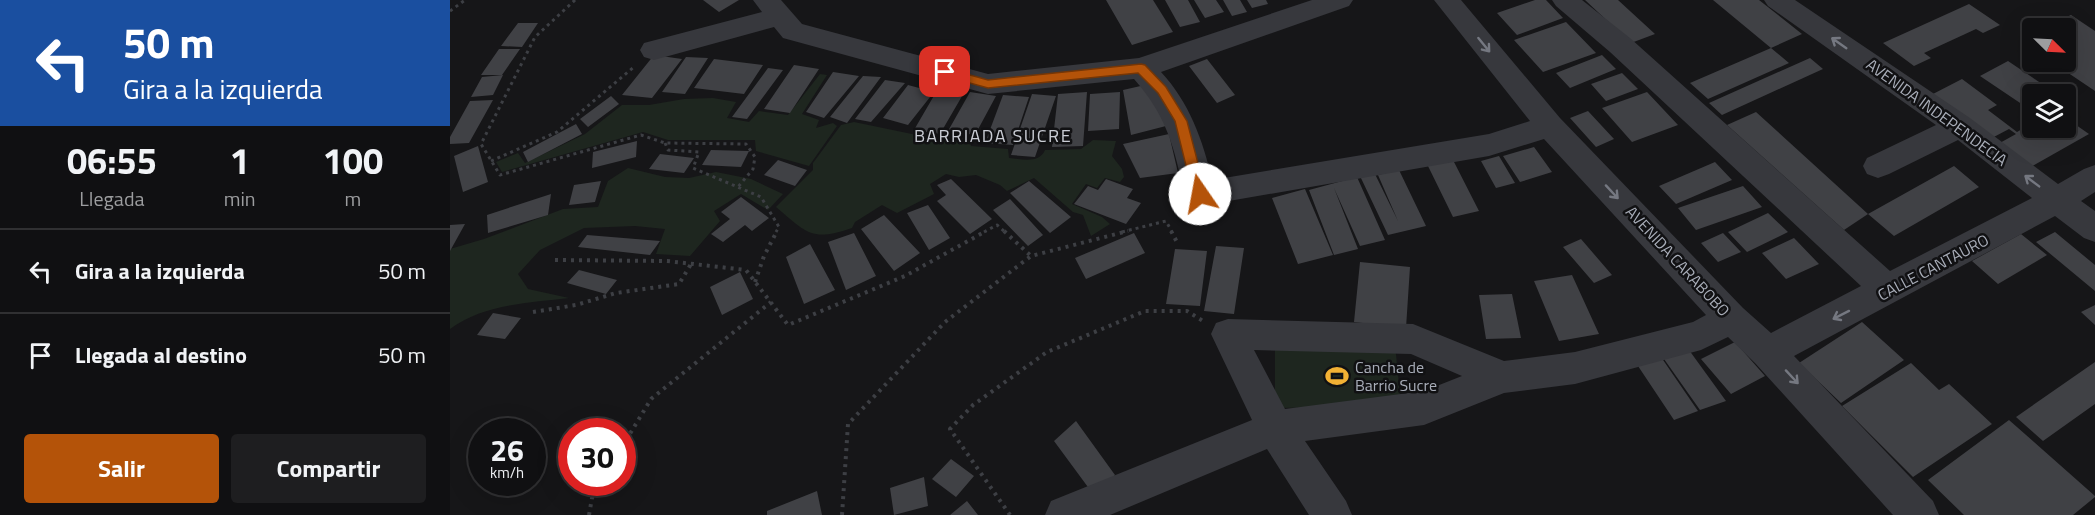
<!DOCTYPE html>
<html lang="es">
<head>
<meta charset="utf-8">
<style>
  body { margin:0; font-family:"Titillium Web",sans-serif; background:#1e1e20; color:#f1f3f6; height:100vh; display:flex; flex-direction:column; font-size:22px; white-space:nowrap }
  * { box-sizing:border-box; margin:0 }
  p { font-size:20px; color:#9c9d9f }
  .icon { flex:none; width:33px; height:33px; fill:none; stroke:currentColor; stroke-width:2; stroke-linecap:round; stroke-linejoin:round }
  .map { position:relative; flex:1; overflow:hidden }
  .side { display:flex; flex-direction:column; background:#101012; width:450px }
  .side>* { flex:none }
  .banner { background:#1a4fa0; color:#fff; overflow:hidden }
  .needle { width:39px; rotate:114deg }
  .tools { position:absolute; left:1572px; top:18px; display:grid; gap:12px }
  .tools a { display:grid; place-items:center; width:54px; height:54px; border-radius:6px; background:#101012; box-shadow:0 6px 24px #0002,0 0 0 2px #303032; font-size:30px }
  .speed { position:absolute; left:18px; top:418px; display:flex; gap:12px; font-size:30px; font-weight:700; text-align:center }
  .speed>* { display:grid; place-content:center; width:78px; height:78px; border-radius:50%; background:#101012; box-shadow:0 6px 24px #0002,0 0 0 2px #303032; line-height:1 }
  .speed small { font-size:15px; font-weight:400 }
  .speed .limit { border:9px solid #d22; background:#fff; color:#111 }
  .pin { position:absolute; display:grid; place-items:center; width:51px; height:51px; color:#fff; margin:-26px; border-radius:12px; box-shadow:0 3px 9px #0006 }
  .me { position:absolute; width:66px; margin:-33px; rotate:348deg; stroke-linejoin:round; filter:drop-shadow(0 0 4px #0008) }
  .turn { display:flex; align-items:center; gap:21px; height:126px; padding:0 24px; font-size:27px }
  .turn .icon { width:78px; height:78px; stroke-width:2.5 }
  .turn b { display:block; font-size:42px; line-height:51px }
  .eta { display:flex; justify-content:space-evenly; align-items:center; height:102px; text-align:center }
  .eta b { font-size:36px; font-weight:700; line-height:42px }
  .primary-button { display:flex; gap:12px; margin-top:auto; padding:12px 24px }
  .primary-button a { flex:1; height:69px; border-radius:6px; background:#b45309; color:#fff; font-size:24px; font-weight:700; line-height:69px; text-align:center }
  .primary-button a+a { background:#1e1e20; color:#f1f3f6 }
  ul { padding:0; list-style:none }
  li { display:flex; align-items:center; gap:18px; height:84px; padding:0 24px; border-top:2px solid #303032 }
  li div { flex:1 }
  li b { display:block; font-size:22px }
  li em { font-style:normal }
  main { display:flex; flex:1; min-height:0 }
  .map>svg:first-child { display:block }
  .green { fill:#1e261f }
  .building { fill:#404145 }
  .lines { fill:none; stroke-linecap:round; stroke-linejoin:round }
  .path-far1 { stroke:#3d3f44; stroke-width:3; stroke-dasharray:3 4; stroke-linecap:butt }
  .path { stroke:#3d3f44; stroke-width:4; stroke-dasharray:3 5; stroke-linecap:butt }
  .minor { fill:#37383d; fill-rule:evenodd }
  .oneway { stroke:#757881 }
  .route { fill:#b45309; stroke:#753606; stroke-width:1.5 }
  .labels { text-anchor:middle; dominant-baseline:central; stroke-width:5; stroke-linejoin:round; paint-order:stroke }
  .street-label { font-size:16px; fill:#a8adb8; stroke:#111113 }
  .poi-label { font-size:16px; fill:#a8adb8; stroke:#111113; text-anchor:start }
  .neighbourhood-label { font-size:18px; letter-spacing:1.5px; fill:#c9ccd4; stroke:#111113 }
</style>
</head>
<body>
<main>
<section class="side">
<div class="banner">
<div class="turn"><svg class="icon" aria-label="left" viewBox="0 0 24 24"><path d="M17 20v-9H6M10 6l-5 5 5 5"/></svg><div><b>50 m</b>Gira a la izquierda</div></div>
</div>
<div class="eta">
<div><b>06:55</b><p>Llegada</p></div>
<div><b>1</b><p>min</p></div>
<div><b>100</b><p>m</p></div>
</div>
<ul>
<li><svg class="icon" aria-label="left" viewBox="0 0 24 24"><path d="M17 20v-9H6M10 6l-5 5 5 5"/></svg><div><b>Gira a la izquierda</b></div><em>50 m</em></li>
<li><svg class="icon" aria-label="arrive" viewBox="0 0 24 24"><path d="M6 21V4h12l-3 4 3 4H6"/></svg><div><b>Llegada al destino</b></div><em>50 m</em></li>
</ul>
<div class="primary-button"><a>Salir</a><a>Compartir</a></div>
</section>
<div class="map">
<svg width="1645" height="515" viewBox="0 0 1645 515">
  <rect width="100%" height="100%" fill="#161618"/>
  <path class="green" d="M370,74L377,75L352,114L369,120L366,128L383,123L387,126L359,166L306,151L305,140H218L193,132L52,172L46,162L68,153L75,163L135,134L172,105H199L234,99L263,98L286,102L277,118L299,122L309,111L338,115Z
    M404,122L486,139L495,135L520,140L521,146L558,149L559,158C572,159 589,164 595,150L631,149L643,140L666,141L662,156L672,169L674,177L670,182L655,178L647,188L636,184L622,204L652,217L660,224L641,236L633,215L623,212L584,178L557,191L550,185L526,175L509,177L496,174L480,184L484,194L447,213L432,205L405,222L402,228C361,242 357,233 326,207L363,170V163L391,125Z
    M178,168L215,177L239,178L266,172L301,179L333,194L318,210L291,194L264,211L270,221L240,256L206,254L215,229L185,226L134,228L90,250L68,274L78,289L119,298C79,303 33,304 0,329V249L34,239L113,209L148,207L158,181Z
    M945,344L951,406L825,408V346Z"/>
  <path class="building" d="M253,0H289L269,12Z
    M656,0H703L723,32L682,45Z
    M715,0H738L750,22L730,27Z
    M744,0H766L774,12L755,18Z
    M773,0H790L797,12L782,16Z
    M797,0H816L818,4L802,8Z
    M1085,0H1096L1113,18L1067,35L1047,13Z
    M1135,0H1168L1205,34L1181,43Z
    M1263,0H1309L1352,34L1321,48Z
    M1519,4L1550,25L1533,33L1526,29L1474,53L1481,58L1464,66L1433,43Z
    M1621,15L1645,31V91L1602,62H1616V28H1593Z
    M1116,22L1146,53L1093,72L1064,40Z
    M68,23H88L72,47L51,46Z
    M1582,34V48L1570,40Z
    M1321,48L1339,63L1258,99L1240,83Z
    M49,49H70L52,75H31Z
    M204,55L232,59L202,98L172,95Z
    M1152,55L1166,69L1120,88L1106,73Z
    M236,57L258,58L235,94L212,92Z
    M1360,58L1373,69L1272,115L1259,103Z
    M264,59L313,65L294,94L244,88Z
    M757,59L785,95L767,103L739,66Z
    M1558,61L1604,92L1600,94H1582V111L1530,76Z
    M344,65L369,69L340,113L314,109Z
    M318,68L333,70L297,119L282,117Z
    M383,72L409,76L374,118L356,112Z
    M1172,73L1188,89L1156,101L1141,84Z
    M53,75L43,95L21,97L32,77Z
    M413,76L431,77L397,123L380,117Z
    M1512,79L1547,105L1538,110L1567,132L1582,123V128H1616V118L1639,134L1579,168L1548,144L1566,134L1559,129L1540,139L1481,95Z
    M435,80L455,83L421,122L405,119Z
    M458,85L484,92L458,125L433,118Z
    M695,85L716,126L681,135L673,90Z
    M489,87L515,91L490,134L464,130Z
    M520,92L546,96L525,135L498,131Z
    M637,92L633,146L602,147L608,94Z
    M670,92L669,129L638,131L640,94Z
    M1197,92L1228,125L1182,142L1152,108Z
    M582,94L606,96L585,157L561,155Z
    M553,95L579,97L563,145L535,143Z
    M161,96L169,104L138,127L130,119Z
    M43,100L19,143L0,144V137L20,101Z
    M1138,111L1164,139L1146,147L1120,118Z
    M1306,112L1418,214L1394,230L1277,125Z
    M126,124L132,134L78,162L73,152Z
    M719,134L728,173L690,178L673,144Z
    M187,141L186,157L142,168L143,152Z
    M28,146L38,182L13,192L4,156Z
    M1084,147L1102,172L1070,182L1053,156Z
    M261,150L299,151L291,167L252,165Z
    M210,154L244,158L234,173L199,169Z
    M1049,156L1065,183L1046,188L1031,161Z
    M328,160L357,170L345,186L314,175Z
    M1003,160L1029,211L1003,217L978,166Z
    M1265,162L1282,180L1226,204L1209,186Z
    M1504,166L1529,187L1444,236L1418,214Z
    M949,170L976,226L938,235L910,176L924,172L948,221L928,175Z
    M907,177L935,240L910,246L884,188L908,249L884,255L859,190Z
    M501,179L542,219L520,234L487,201L496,195L487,185Z
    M656,179L683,189L677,198L691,203L676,224L624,204L638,186L648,190Z
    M151,181L145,202L119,205L124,185Z
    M579,181L621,217L600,233L560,193Z
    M1293,186L1312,207L1246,230L1228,208Z
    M855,189L883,255L848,264L822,198Z
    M101,194L98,215L38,233L37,215Z
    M291,197L319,218L302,231L295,225L273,242L261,234L280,219L271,212Z
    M560,199L593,235L578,246L543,210Z
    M478,205L500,238L479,250L457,213Z
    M1318,213L1338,232L1297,252L1278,232Z
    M434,215L470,253L444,271L411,229Z
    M15,224L0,251V225Z
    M1605,232L1645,265V291L1586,242Z
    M404,233L426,276L396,290L378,242Z
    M684,233L695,253L636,279L625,258Z
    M1273,233L1291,252L1268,262L1251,243Z
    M1571,234L1597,255L1548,284L1522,261Z
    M137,235L210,241L200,255L128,247Z
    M1344,238L1369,264L1336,279L1312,253Z
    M1131,239L1162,275L1144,283L1113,247Z
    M360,244L385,290L354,304L336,257Z
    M766,246L794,248L784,314L754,311Z
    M725,249L757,251L750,306L716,304Z
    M910,262L960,267L956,328L904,322Z
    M129,270L167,280L156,294L117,283Z
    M290,272L303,299L272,315L260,287Z
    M1122,275L1149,334L1109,341L1084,281Z
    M1062,294L1071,338L1036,339L1029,295Z
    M1645,305V325L1631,312Z
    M43,313L71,318L55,339L27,335Z
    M1412,322L1454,360L1391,403L1349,363Z
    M1285,342L1315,376L1281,394L1251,359Z
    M1239,350L1276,401L1250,410L1214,359Z
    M1211,357L1248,411L1224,420L1188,366Z
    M1645,362V404L1593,441L1566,417Z
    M1461,363L1489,390L1499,384L1542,424L1463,477L1392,406Z
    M1559,420L1645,496V497L1623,515H1514L1478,480Z
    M626,421L665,475L646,498L604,441Z
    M501,459L524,476L506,497L482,479Z
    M474,477L478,506L444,515L440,488Z
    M367,491L372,515H317V511Z
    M517,501L528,515H500Z"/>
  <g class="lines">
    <path class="path-far1" d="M125,0L85,37L31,144L50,175L191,135L215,143L296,144L305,157L303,169L288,187
      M0,11L15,0
      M215,143L218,150L249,152L243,168L311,197L329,227L326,232
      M41,161L107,132L185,66
      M534,232L547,225L555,232
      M672,232L716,221L722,232"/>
    <path class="path" d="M554,231L581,256
      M721,231L728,244
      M105,260L217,261L296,270L338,325L455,276L536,231
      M305,282L314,256L327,231
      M83,312L126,305L166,293L229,284L241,264
      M172,447L201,399L321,302
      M139,515L142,498L151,483
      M392,515L398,424L495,322L581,256L678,231
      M560,515L500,429L523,405L597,352L695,311H737L753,321"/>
    <path class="minor" d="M303,0H331L352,24L538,74L689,58L862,0H903L899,6L711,72C739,102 753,140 762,180L1039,134L1080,121L984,0H1011L1110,118L1293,308L1321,333L1411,286L1160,52L1106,6L1102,0H1132L1180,38L1440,271L1582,198L1508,140L1439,174L1428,178L1417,174L1413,166L1417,158L1486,125L1318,6L1314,0H1345L1520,118L1608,184L1634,169L1645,165V192L1631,201L1645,211V242L1634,238L1605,216L1344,356L1483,501L1489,515H1443L1305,363L1278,337L1251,350L1125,384L1054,393L974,425L855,441L896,501L902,515H859L817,449L660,515H595L601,501L802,420L761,334L766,323L778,319L963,324L1054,361L1125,352L1243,322L1256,315L1094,139L1039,156L750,206L739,203L734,194C725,148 716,115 684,79L538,94L333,38L324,27L204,60L194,57L190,50L194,43L312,12ZM804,350L961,354L1012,376L974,391L835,409Z"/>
  </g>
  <defs><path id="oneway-shaft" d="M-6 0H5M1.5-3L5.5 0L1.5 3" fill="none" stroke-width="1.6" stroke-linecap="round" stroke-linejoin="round" transform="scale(1.5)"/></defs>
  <g class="oneway">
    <use href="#oneway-shaft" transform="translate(1389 43) rotate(-145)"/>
    <use href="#oneway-shaft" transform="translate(1034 45) rotate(51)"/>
    <use href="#oneway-shaft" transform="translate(1582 181) rotate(-143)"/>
    <use href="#oneway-shaft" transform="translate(1162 192) rotate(47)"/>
    <use href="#oneway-shaft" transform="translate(1391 315) rotate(153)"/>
    <use href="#oneway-shaft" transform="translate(1342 377) rotate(47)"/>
  </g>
  <path class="route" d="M691,64L695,65L716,87L737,121L756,194L754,198L750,199L743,194L725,121L708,93L688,73L538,88L490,75L489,72L495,68L538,80Z"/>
  <defs>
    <g id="stadium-bare" transform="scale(1.8)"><path d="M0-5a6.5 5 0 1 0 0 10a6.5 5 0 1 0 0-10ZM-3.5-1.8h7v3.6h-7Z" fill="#f2b134" stroke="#111113" stroke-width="2.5" paint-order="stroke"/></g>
  </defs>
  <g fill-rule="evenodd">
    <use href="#stadium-bare" x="887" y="376"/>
  </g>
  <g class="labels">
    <g class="street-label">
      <text transform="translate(1487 112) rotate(36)">AVENIDA INDEPENDECIA</text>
      <text transform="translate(1228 261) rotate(47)">AVENIDA CARABOBO</text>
      <text transform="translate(1483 267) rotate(-28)">CALLE CANTAURO</text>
    </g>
    <g class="poi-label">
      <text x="905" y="367">Cancha de<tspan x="905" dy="18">Barrio Sucre</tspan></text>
    </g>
    <g class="neighbourhood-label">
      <text x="543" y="135">BARRIADA SUCRE</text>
    </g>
  </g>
</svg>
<div class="tools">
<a><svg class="needle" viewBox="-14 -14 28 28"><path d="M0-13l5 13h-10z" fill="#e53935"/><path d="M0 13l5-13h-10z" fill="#9c9d9f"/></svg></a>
<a><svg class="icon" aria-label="layers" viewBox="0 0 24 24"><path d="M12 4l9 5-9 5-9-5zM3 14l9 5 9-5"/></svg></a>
</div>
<div class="speed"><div>26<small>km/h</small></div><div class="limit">30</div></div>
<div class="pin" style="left:495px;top:72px;background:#d93025"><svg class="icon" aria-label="arrive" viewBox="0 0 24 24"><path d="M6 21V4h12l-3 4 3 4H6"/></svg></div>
<svg class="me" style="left:750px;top:194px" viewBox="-20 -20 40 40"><circle r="19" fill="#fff"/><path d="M0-13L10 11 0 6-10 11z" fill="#b45309"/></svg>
</div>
</main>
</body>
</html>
